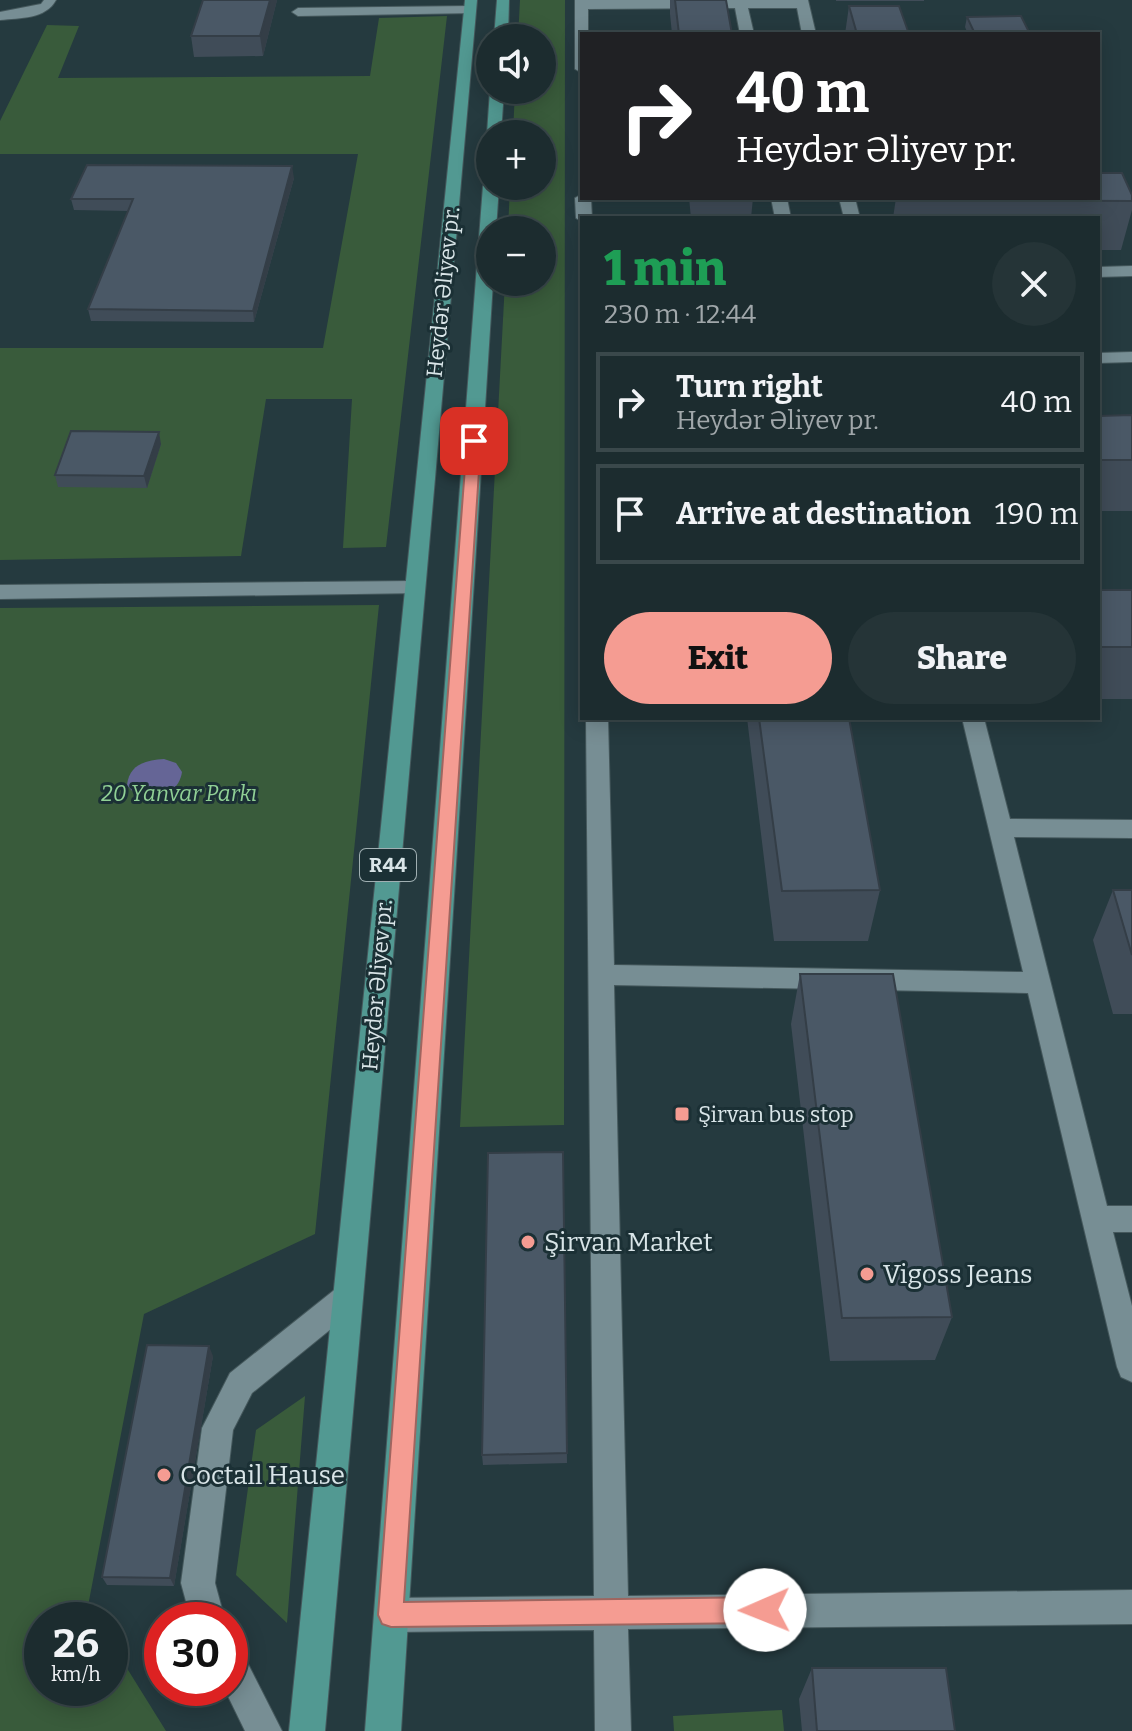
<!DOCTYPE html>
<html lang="en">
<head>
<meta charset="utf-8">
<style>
  body { margin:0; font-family:Bitter,serif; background:#253437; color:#f1f3f6; height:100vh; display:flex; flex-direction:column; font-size:30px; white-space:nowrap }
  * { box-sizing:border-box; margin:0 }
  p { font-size:26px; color:#a0a7aa }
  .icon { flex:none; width:44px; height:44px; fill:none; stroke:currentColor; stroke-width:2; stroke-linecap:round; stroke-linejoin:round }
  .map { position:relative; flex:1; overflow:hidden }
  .drawer { position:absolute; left:580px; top:216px; width:520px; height:504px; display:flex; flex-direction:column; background:#1c2c2f; border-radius:0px; box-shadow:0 4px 20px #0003,0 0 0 2px #3a484b }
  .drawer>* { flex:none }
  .hud { position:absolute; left:580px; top:32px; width:520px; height:168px; border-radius:0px; box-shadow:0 4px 20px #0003,0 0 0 2px #3a484b; background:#202124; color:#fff; overflow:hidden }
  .tools { position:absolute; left:476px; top:24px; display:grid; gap:16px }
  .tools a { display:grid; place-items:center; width:80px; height:80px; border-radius:50%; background:#1c2c2f; box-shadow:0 4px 20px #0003,0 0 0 2px #3a484b; font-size:40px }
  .speed { position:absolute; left:24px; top:1602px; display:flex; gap:16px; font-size:40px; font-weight:700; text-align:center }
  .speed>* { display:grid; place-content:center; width:104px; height:104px; border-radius:50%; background:#1c2c2f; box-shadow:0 4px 20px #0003,0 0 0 2px #3a484b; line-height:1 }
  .speed small { font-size:20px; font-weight:400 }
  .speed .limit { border:12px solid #d22; background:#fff; color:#111 }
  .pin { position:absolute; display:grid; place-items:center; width:68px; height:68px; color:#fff; margin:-34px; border-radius:16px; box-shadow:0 4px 12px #0006 }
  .me { position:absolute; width:88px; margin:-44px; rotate:269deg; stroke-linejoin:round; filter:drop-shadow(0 0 6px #0008) }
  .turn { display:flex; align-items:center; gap:28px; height:168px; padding:0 24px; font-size:36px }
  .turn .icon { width:104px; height:104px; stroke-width:2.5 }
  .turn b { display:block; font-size:56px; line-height:68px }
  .round { display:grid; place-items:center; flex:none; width:84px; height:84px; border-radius:42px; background:#253437 }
  .headline { display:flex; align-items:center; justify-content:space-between; height:136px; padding:0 24px }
  h1 { font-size:48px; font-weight:800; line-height:60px; color:#1e9e55 }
  .primary-button { display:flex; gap:16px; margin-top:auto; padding:16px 24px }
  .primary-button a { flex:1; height:92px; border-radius:48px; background:#f59c92; color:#111; font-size:32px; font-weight:800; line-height:92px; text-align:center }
  .primary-button a+a { background:#253437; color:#f1f3f6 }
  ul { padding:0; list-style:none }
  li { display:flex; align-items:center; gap:24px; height:100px; margin:0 16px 12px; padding:0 8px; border:4px solid #3a484b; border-radius:0px }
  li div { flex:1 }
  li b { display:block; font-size:30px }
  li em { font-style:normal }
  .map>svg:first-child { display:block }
  .green { fill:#395b3b }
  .water { fill:#656596 }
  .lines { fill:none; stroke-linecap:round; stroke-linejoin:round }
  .minor-casing { stroke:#45585c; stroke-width:2 }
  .major-casing { stroke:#45585c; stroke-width:2 }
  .minor { fill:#778e94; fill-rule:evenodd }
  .major { fill:#529992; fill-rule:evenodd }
  .wall { fill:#404c58 }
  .shaded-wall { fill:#343e47 }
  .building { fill:#4a5866; stroke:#343e47; stroke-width:2 }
  .route { fill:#f59c92; stroke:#9f655f; stroke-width:2 }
  .poi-dot { fill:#f59c92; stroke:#1b3035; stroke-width:3 }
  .labels { text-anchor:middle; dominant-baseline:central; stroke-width:6; stroke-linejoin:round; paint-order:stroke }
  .shield { fill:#1b3035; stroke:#a0afb2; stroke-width:2 }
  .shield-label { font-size:20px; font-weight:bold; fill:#d9e5e8 }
  .street-label { font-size:22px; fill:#d9e5e8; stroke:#1b3035 }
  .park-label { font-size:22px; font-style:italic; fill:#90d095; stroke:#1b3035 }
  .poi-label { font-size:22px; fill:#d9e5e8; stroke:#1b3035; text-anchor:start }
  .near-poi-label { font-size:26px; fill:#d9e5e8; stroke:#1b3035; text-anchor:start }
</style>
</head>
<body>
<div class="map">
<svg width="1132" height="1731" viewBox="0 0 1132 1731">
  <rect width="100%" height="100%" fill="#253a3f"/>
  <path class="green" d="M520,0H565L564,1125L460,1127L505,282H542V230H508L510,186H542V134H513L515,90H542V38H518Z
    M447,16L386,547L343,548L352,399H266L241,556L0,560V348H323L358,154H0V121L47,25L79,26L58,78L370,76L379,18Z
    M379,605L315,1234L144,1314L88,1606L97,1620H42V1688H110V1641L166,1731H0V608Z
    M305,1396L287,1623L236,1575L256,1430Z
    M782,1710L784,1731H674L673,1716Z"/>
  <path class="water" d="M164,759L176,763L182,772C178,799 142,807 127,785C129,765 145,760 164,759Z"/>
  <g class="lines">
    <g class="minor-casing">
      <path id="minor" d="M44,0H56C46,19 20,18 0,20V12L41,4Z
        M575,0H808L816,34H802L797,8H748L754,34H740L735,8L588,9V34H582V73L575,69Z
        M470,6L475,7V13L298,16L292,12L298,8Z
        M582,194V198H591L592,218H582V222L576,218L575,198Z
        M771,198H787L791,218H775Z
        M839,198H855L860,218H844Z
        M1132,266V276L1098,277V267Z
        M1132,352V362L1098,363V353Z
        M414,581L424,588L421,593L0,599V585Z
        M586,718H608L614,965L1023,972L962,718H984L1010,819L1132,820V838L1014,837L1107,1206H1132V1232H1113L1132,1306V1382L1121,1377L1117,1367L1028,993L614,985L628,1596L1132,1590V1624L628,1629L631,1731H595L594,1630L391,1632L379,1627L374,1615L379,1603L391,1598L594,1596Z
        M348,1283L358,1287L363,1297L358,1307L252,1393L233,1430L215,1583L225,1620H191L181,1583L202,1428L230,1373L338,1287Z
        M230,1647L242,1652L282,1731H245L224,1688H230Z"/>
    </g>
    <g class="major-casing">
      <path id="major" d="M465,0H477L325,1731H289Z
        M497,0H509L508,38H494Z
        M490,90H504L501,134H490V137L487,134Z
        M490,182V186H499L496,230H490V282H493L401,1731H365L483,186Z"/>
    </g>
    <use href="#minor" class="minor"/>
    <use href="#major" class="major"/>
  </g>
  <path class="wall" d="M203,0H277L263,56L194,57L191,36Z
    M670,0H726L732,34H672L670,14Z
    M836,0H924V1H836Z
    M849,6L909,34H845Z
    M967,17L1030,34H968L965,27Z
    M294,178L254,322L91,321L88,309L128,211L74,210L71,199Z
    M1132,195V210L1121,250H1098V218H893L896,198H1098Z
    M689,198H753L751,218H691Z
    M1132,415V511H1098V416Z
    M161,444L147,488L58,487L55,475Z
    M1098,590H1132V699H1098Z
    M747,718H849L880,890L868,941H774Z
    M1113,890H1132V1014H1113L1093,940Z
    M800,974L952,1317L935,1360L830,1361L791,1024Z
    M563,1152L567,1463L483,1465L482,1455Z
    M213,1356L174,1586L107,1585L102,1577Z
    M812,1668L955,1731H802L799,1699Z"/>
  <path class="shaded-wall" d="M270,0H277L263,56L260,36Z
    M292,166L294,178L254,322L253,311Z
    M159,432L161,444L147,488L144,476Z
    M209,1346L213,1356L174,1586L170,1578Z"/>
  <path class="building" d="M203,0H270L260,36H191Z
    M675,0H726L732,34H679Z
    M849,6H899L909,34H857Z
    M1021,16L1030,34H975L967,17Z
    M87,165L292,166L253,311L88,309L133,199H71Z
    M1098,173H1122L1132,195V201L908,200L907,198H1098Z
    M1132,415V460H1098V416Z
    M71,431L159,432L144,476L55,475Z
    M1098,590H1132V647H1098Z
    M759,718H849L880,890L782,891Z
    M1113,890H1132V955Z
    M800,974H893L952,1317L842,1318Z
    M563,1152L567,1453L482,1455L488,1153Z
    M147,1345L209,1346L170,1578L102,1577Z
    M812,1668H946L955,1731H817Z"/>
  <path class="route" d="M474,437L481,441L404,1602L765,1597L774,1601L778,1610L774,1619L765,1623L391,1627L382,1624L378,1615L467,441Z"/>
  <g class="poi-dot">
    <rect x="674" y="1106" width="16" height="16" rx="4"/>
    <circle cx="528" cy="1242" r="8"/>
    <circle cx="867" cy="1274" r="8"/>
    <circle cx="164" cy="1475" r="8"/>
  </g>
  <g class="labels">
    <rect class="shield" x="360" y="849" width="56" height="32" rx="6"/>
    <g class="shield-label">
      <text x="388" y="865">R44</text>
    </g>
    <g class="street-label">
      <text transform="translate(443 292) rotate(-84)">Heydər Əliyev pr.</text>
      <text transform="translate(377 985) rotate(-85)">Heydər Əliyev pr.</text>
    </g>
    <g class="park-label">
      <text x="179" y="793">20 Yanvar Parkı</text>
    </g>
    <g class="poi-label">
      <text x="698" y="1114">Şirvan bus stop</text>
    </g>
    <g class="near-poi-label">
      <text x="544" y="1242">Şirvan Market</text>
      <text x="883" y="1274">Vigoss Jeans</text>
      <text x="180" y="1475">Coctail Hause</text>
    </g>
  </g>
</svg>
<div class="tools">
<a><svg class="icon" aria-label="sound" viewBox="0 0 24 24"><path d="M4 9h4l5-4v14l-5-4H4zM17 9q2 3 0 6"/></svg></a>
<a>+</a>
<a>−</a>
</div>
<div class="speed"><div>26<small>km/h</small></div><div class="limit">30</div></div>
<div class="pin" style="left:474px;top:441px;background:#d93025"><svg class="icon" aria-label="arrive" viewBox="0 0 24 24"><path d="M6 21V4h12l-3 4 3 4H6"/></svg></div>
<svg class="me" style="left:765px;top:1610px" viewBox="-20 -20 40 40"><circle r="19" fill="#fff"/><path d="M0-13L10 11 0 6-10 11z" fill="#f59c92"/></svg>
<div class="hud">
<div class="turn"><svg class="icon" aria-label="right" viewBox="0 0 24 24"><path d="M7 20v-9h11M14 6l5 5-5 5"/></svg><div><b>40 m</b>Heydər Əliyev pr.</div></div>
</div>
<section class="drawer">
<div class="headline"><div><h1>1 min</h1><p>230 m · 12:44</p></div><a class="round"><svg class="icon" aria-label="close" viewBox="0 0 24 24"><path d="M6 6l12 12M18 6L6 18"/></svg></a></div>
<ul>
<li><svg class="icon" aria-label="right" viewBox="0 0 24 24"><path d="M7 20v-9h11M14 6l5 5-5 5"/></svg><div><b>Turn right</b><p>Heydər Əliyev pr.</p></div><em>40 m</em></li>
<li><svg class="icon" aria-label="arrive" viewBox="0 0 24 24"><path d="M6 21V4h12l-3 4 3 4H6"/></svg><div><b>Arrive at destination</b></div><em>190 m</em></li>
</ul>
<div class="primary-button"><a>Exit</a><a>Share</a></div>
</section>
</div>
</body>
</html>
